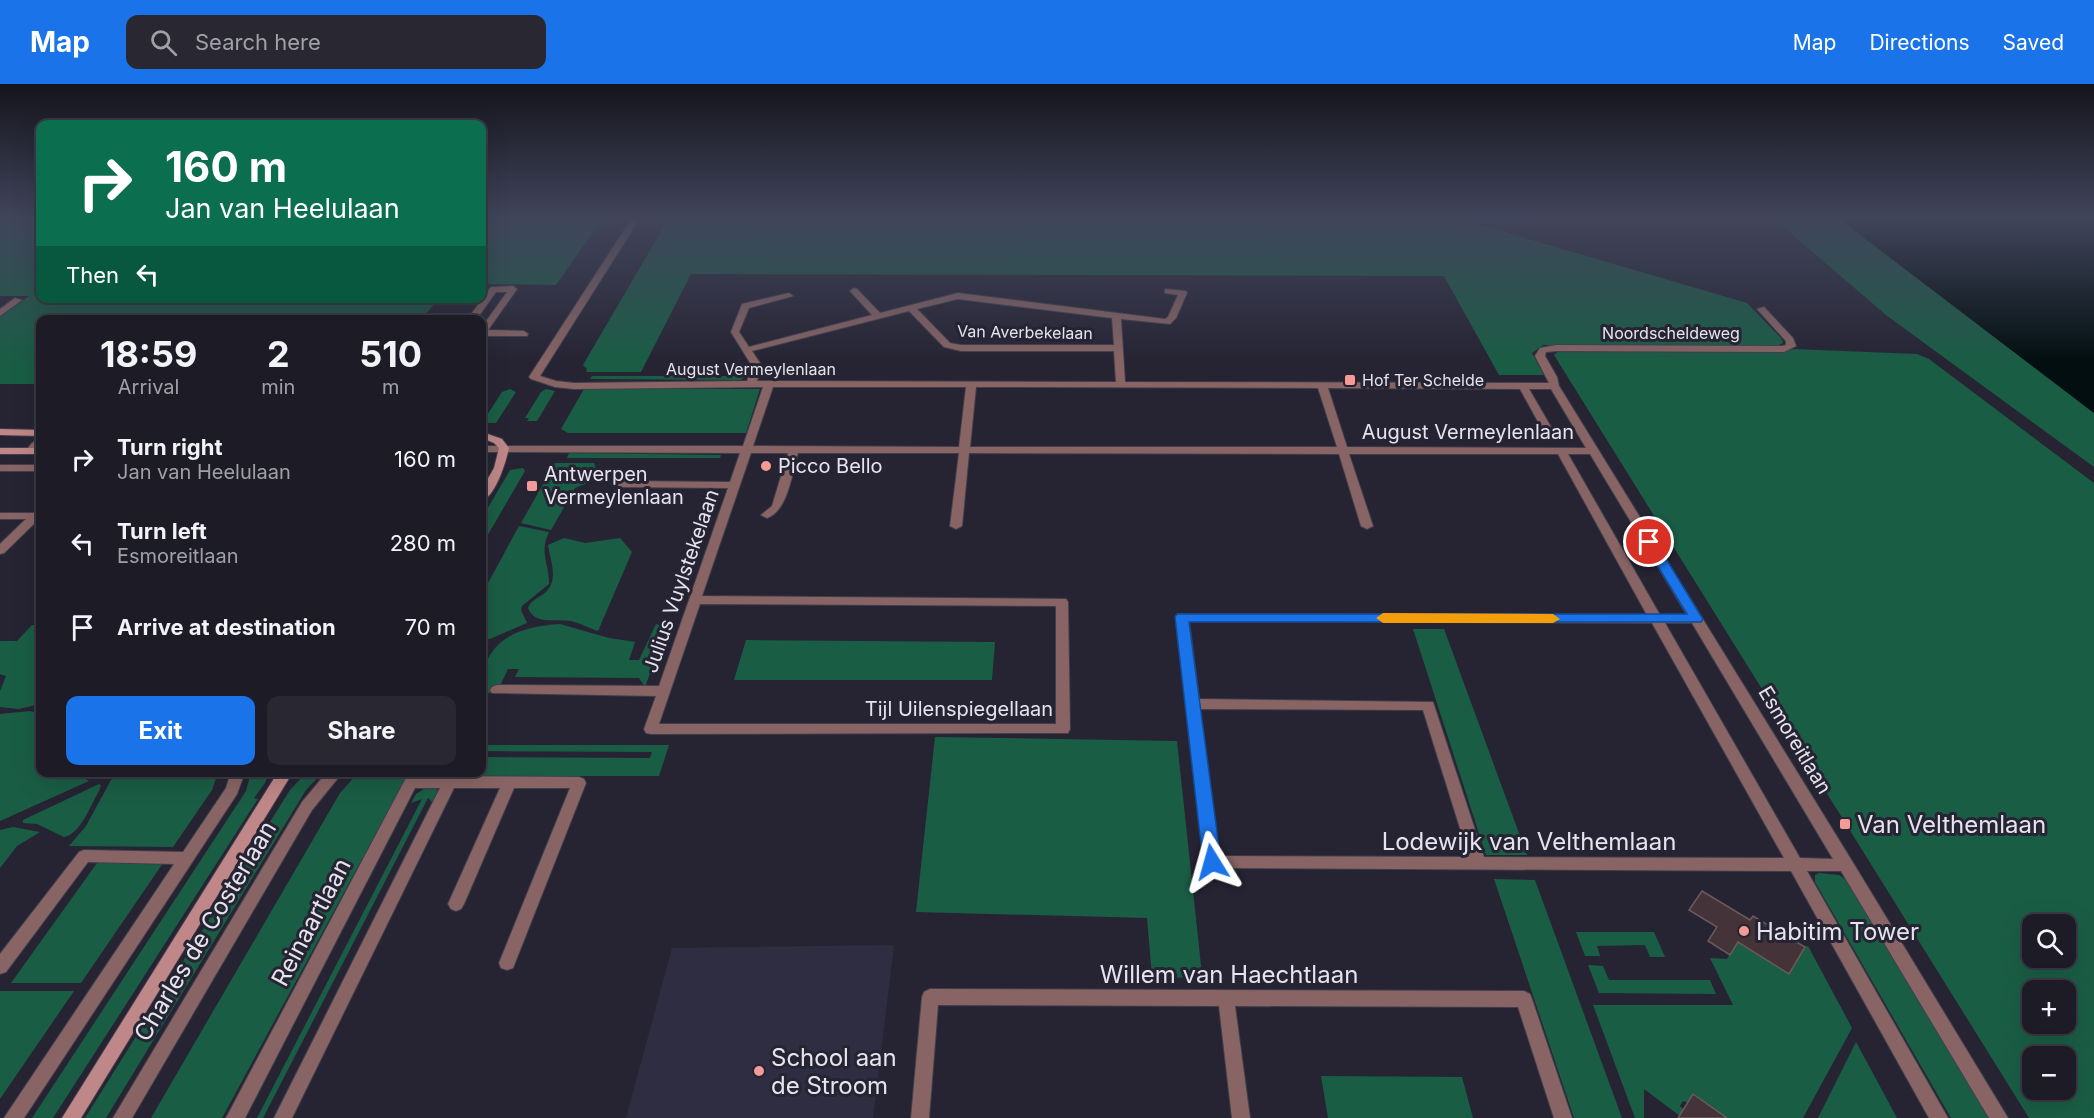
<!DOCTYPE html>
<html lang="en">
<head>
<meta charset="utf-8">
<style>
  body { margin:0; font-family:Inter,sans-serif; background:#292832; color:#f1f3f6; height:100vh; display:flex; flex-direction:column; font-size:22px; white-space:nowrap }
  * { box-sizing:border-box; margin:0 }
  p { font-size:20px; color:#a0a1a7 }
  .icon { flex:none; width:33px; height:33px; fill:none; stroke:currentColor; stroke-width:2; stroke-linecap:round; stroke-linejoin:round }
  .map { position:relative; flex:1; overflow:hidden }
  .side { position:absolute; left:36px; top:231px; width:450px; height:462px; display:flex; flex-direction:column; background:#1c1b26; border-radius:12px; box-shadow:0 6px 24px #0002,0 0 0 2px #3a3943 }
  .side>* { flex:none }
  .hud { position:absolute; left:36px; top:36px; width:450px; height:183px; border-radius:12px; box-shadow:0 6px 24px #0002,0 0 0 2px #3a3943; background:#0b6e4f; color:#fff; overflow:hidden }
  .fabs { position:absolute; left:2022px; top:830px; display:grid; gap:12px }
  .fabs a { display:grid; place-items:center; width:54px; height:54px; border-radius:12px; background:#1c1b26; box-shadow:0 6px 24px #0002,0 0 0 2px #3a3943; font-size:30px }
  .pin { position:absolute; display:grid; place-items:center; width:51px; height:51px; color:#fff; margin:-26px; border:3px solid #fff; border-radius:50%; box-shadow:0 2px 6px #0007 }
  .me { position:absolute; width:66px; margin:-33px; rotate:352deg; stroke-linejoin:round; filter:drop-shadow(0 0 4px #0008) }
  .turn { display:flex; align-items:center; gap:21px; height:126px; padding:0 30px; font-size:27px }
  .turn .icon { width:78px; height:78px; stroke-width:2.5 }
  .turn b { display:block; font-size:42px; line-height:51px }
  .then { display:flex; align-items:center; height:57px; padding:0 30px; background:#0003; gap:12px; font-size:22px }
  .eta { display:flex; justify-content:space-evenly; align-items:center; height:102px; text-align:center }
  .eta b { font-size:36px; font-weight:700; line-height:42px }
  .primary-button { display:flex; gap:12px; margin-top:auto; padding:12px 30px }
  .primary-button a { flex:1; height:69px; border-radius:12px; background:#1a73e8; color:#fff; font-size:24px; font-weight:700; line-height:69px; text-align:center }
  .primary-button a+a { background:#292832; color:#f1f3f6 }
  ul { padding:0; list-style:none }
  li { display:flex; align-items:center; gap:18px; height:84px; padding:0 30px }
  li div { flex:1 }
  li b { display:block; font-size:22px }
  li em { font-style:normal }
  header { display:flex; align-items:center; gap:36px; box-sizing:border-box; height:84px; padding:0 30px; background:#1a73e8; color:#fff }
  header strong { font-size:28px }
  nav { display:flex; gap:33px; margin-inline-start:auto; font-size:21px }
  .search { width:420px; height:54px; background:#292832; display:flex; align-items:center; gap:15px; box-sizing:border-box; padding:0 21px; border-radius:12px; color:#a0a1a7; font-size:22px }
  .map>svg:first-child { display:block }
  .built { fill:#2f2d41 }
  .green { fill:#1a5d45; fill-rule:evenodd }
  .water { fill:#020e0f }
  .building { fill:#443338; stroke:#6c595e; stroke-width:1.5 }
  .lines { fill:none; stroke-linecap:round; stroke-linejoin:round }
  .minor-casing { stroke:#413f4d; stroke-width:2 }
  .secondary-casing { stroke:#413f4d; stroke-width:2 }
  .minor { fill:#886564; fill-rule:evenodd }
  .secondary { fill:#bf8787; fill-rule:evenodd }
  .route { fill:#1a73e8; stroke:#114b97; stroke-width:1.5 }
  .slow { fill:#f59e0b }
  .poi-dot { fill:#f59b97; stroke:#262433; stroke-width:2 }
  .labels { text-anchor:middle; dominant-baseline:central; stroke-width:6; stroke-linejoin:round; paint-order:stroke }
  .far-street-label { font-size:16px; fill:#e5e4ee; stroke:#262433 }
  .far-poi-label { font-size:16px; fill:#e5e4ee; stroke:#262433; text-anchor:start }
  .street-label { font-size:20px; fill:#e5e4ee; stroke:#262433 }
  .poi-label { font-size:20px; fill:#e5e4ee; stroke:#262433; text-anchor:start }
  .near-poi-label { font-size:24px; fill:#e5e4ee; stroke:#262433; text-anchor:start }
  .near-street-label { font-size:24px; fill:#e5e4ee; stroke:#262433 }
</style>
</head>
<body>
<header>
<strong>Map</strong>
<div class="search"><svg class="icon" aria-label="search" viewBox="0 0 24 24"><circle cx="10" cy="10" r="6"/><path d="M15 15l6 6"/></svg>Search here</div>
<nav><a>Map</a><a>Directions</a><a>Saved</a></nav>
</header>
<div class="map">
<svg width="2094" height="1034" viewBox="0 0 2094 1034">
  <rect width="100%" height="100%" fill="#262433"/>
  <path class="built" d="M894,861L873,1034H626L672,864Z"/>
  <path class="green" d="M0,134H40V214L439,215L421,235L40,236V300H0V233L29,212H0Z
    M482,134H603L556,201L482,200Z
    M669,134H1457L1747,219L1781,254L1783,259L1776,262L1543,261L1532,269L1544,291H1499L1444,192L691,190L641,288H586L587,285L583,281Z
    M1773,134H1838L2094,329V383L1886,231Z
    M1794,265L1917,270L1929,275L2094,399V1034H2029L1554,271L1560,266L1785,267ZM2032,840H2066V873H2032ZM2032,906H2066V939H2032ZM2032,972H2066V1005H2032Z
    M592,292H748L740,296L590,295Z
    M510,305L516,308L496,339H482L502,308Z
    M546,305L555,307L537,337H527L529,334H525L541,308Z
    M584,305H760L746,349H568L561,345Z
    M569,369L721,371L720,374H567Z
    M555,379H594L599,394L575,404L551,446L521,439Z
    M523,384L525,387L482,461V434L510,386Z
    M519,442L549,448C539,470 549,478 549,500L522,522L521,526L527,539L490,555L482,553V510Z
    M564,454L585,459L620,454L632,468L598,547C589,544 580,539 571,537C555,534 535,542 528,524C531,517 536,515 542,511C560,499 551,479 548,461Z
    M560,540L609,554L635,558L629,576H639L656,540L667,543L645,603L639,594L515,593L519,585H508L496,610L482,608C481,557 515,543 560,540Z
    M32,541H40V620L19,625L0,623V607L6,592L0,590V557H17Z
    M1413,545H1444L1527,771H1486Z
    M746,556L995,558L992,596H734Z
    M30,627L34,628L40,636V688L83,689L76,690L89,697L0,737V630Z
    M935,653L1177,657L1202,891L1199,894L1152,893L1147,834L916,828Z
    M482,661H669L659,692H466L460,689L482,688V673L650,674L652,668L482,667Z
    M124,689L218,688V689L212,706L173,763L69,762L86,742L111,696Z
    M251,689H269L265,699L254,714L258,715L53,1034H32L246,707Z
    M306,689H322L306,706L106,1034H85L290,706Z
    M358,689H426L424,692H407L222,1034H151L340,709Z
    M99,700L101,701L99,707C91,720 81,750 64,753L37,740L23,739V736Z
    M429,702L438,706L433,719L428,714L263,1034H257L422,715L411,719L416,710Z
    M13,743L40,748L17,762L0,784V746Z
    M97,779H163L81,899H11Z
    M1819,789L1839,791L1848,797L1990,1034H1951L1815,798V791Z
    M1494,795L1535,796L1622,1034H1574Z
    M1576,848H1654L1665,873H1650L1645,861L1597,862L1600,872H1585Z
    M1737,858L1789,890L1803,863L1808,862L1852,944L1803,1034H1727L1683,1017L1680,1022L1683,1025L1680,1032L1644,1005V1034H1635L1593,921H1733L1710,874L1727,875Z
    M1588,881L1603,882L1609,896H1710L1716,910L1599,909Z
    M0,907H74L0,1015Z
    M1856,958L1897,1034H1818Z
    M1321,992L1462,993L1473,1034H1328Z"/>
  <path class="water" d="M1838,134H2094V329Z"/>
  <path class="building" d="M1702,807L1750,836L1753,832L1805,863L1789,890L1738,858L1730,871L1708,857L1717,843L1689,826Z
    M1693,1010L1727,1034H1678Z"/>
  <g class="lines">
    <g class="minor-casing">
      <path id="minor" d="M632,134H640L540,292L556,297L574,299L747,297L752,282L731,248L742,220L789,209L793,212L749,224L739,248L749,263L872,231L850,207L854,204L857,205L880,229L958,209L1165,235L1168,233L1178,211L1165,209V205L1186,207L1187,209L1176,234L1170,240L1121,235L1125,298L1549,299L1535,272L1540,264L1556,261L1783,262L1786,261V257L1757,225L1764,223L1793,254L1796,262L1784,268L1556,267L1546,268L1545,272L1557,293L1559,302L1852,777L2008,1034H1989L1841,787H1807L1948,1034H1929L1791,787L1212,784L1207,782L1204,778L1176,533L1178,530L1647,531L1558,370H1349L1373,442L1367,445L1361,442L1339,370L969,369L962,442L956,445L950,442L959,369H798C792,389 788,427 767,434L761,431L772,422L788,369H751L702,512L1066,515L1068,518L1070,645L1068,649L651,650L646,649L644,645L656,612L492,609L490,606L492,603L497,601L659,602L728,404L620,403L615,400L620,397L730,398L740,369L482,368V362H743L763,303L574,305L555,303L531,295L529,293ZM958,215L1112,234L1114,261H961L950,259L917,225ZM909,227L944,263L961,267H1114L1116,298L757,297L762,282L752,267ZM773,303H966L959,363L753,362ZM976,303L1318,304L1337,363H970ZM1328,304L1520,305L1541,343L1546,346L1551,343L1529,305H1551L1586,364L1347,363ZM1568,370H1590L1687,531H1660ZM700,520L1056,522V640H659ZM1189,537L1652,539L1784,774L1484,773L1433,618L1199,615ZM1665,539H1692L1833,775L1800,774ZM1200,625L1423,626L1469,773L1219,772Z
        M491,203L513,202L517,205L488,246L524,247L528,250L527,252H482V243L507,208H496L476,236H467Z
        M15,214L22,216L0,232V225Z
        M40,355V363L35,369H27L26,367C29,362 34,356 40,355Z
        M0,381H40V387H0Z
        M40,425V434L4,469L0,470V460L26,435H0V429H33Z
        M231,688H245L237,710L24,1034H4L174,780L88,778L6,888L0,890V870L79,768L84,766L183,768L226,704Z
        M327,688H343L312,726L132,1034H113L302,718Z
        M411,692L579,693L584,695L586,699L513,884L507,886L501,884L499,879L570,704H514L464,820L461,825L456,827L451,825L448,820L500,704H454L292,1034H274L440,704H415L245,1034H226L406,694Z
        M930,905L1524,907L1530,910L1532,915L1572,1034H1554L1518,923L1235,922L1250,1034H1232L1219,922L938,921L929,1034H911L922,913L924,908Z"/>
    </g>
    <g class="secondary-casing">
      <path id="secondary" d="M0,345L40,346V352L0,351Z
        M482,348L502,355L509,364C506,378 496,411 482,417V405L494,384L499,364L494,359L482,354Z
        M0,364H40V370H0Z
        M278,688H293L81,1034H62Z"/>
    </g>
    <use href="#minor" class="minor"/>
    <use href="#secondary" class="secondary"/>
  </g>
  <linearGradient id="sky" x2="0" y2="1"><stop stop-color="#15141c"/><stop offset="0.48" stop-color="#41455b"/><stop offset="1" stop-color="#41455b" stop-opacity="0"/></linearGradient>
  <rect width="2094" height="279" fill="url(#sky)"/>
  <path class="route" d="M1649,453L1654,455L1701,532L1703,535L1701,538H1189L1221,778L1218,783L1212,785L1206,783L1203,778L1175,533L1177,530H1687L1643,458Z"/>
  <path class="slow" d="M1383,529L1553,530L1560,535L1553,539H1383L1376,534Z"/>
  <g class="poi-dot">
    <rect x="1344" y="290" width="12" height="12" rx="3"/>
    <circle cx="766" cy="382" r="6"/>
    <rect x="526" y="396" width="12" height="12" rx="3"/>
    <rect x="1839" y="734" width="12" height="12" rx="3"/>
    <circle cx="1744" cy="847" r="6"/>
    <circle cx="759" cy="987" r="6"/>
  </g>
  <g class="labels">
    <g class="far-street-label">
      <text transform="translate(1025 248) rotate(1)">Van Averbekelaan</text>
      <text x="1671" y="249">Noordscheldeweg</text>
      <text x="751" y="285">August Vermeylenlaan</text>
    </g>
    <g class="far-poi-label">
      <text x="1362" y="296">Hof Ter Schelde</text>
    </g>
    <g class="street-label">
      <text x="1468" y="348">August Vermeylenlaan</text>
      <text transform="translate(681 497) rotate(-71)">Julius Vuylstekelaan</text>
      <text x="959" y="625">Tijl Uilenspiegellaan</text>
      <text transform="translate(1795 656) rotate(59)">Esmoreitlaan</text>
    </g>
    <g class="poi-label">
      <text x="778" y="382">Picco Bello</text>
      <text x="544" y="390">Antwerpen<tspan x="544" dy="23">Vermeylenlaan</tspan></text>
    </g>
    <g class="near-poi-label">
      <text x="1857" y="740">Van Velthemlaan</text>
      <text x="1756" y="847">Habitim Tower</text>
      <text x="771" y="973">School aan<tspan x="771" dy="28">de Stroom</tspan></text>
    </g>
    <g class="near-street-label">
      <text x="1529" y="757">Lodewijk van Velthemlaan</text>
      <text transform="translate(311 838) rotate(-62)">Reinaartlaan</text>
      <text transform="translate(205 847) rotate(-59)">Charles de Costerlaan</text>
      <text x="1229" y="890">Willem van Haechtlaan</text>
    </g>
  </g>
</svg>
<div class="fabs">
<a><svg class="icon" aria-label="search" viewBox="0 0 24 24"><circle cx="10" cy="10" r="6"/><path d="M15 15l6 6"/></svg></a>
<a>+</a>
<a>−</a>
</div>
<div class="pin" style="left:1649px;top:458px;background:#d93025"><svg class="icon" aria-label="arrive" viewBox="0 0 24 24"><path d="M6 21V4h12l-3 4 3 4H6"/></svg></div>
<svg class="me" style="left:1212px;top:778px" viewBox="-20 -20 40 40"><path d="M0-17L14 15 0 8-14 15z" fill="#1a73e8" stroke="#fff" stroke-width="4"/></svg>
<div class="hud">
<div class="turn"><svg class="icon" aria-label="right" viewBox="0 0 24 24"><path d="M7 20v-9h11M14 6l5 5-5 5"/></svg><div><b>160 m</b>Jan van Heelulaan</div></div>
<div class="then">Then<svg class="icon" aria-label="left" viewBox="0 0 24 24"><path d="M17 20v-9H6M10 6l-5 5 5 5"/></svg></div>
</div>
<section class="side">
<div class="eta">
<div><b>18:59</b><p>Arrival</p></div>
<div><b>2</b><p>min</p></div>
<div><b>510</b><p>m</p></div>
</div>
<ul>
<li><svg class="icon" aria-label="right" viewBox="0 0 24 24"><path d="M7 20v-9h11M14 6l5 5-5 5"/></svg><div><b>Turn right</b><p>Jan van Heelulaan</p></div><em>160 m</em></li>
<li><svg class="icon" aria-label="left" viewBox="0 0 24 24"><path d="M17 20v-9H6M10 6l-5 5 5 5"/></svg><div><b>Turn left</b><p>Esmoreitlaan</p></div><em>280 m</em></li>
<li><svg class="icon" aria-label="arrive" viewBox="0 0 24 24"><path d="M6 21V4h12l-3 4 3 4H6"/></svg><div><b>Arrive at destination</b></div><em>70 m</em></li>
</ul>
<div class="primary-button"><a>Exit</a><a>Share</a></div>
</section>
</div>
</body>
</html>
